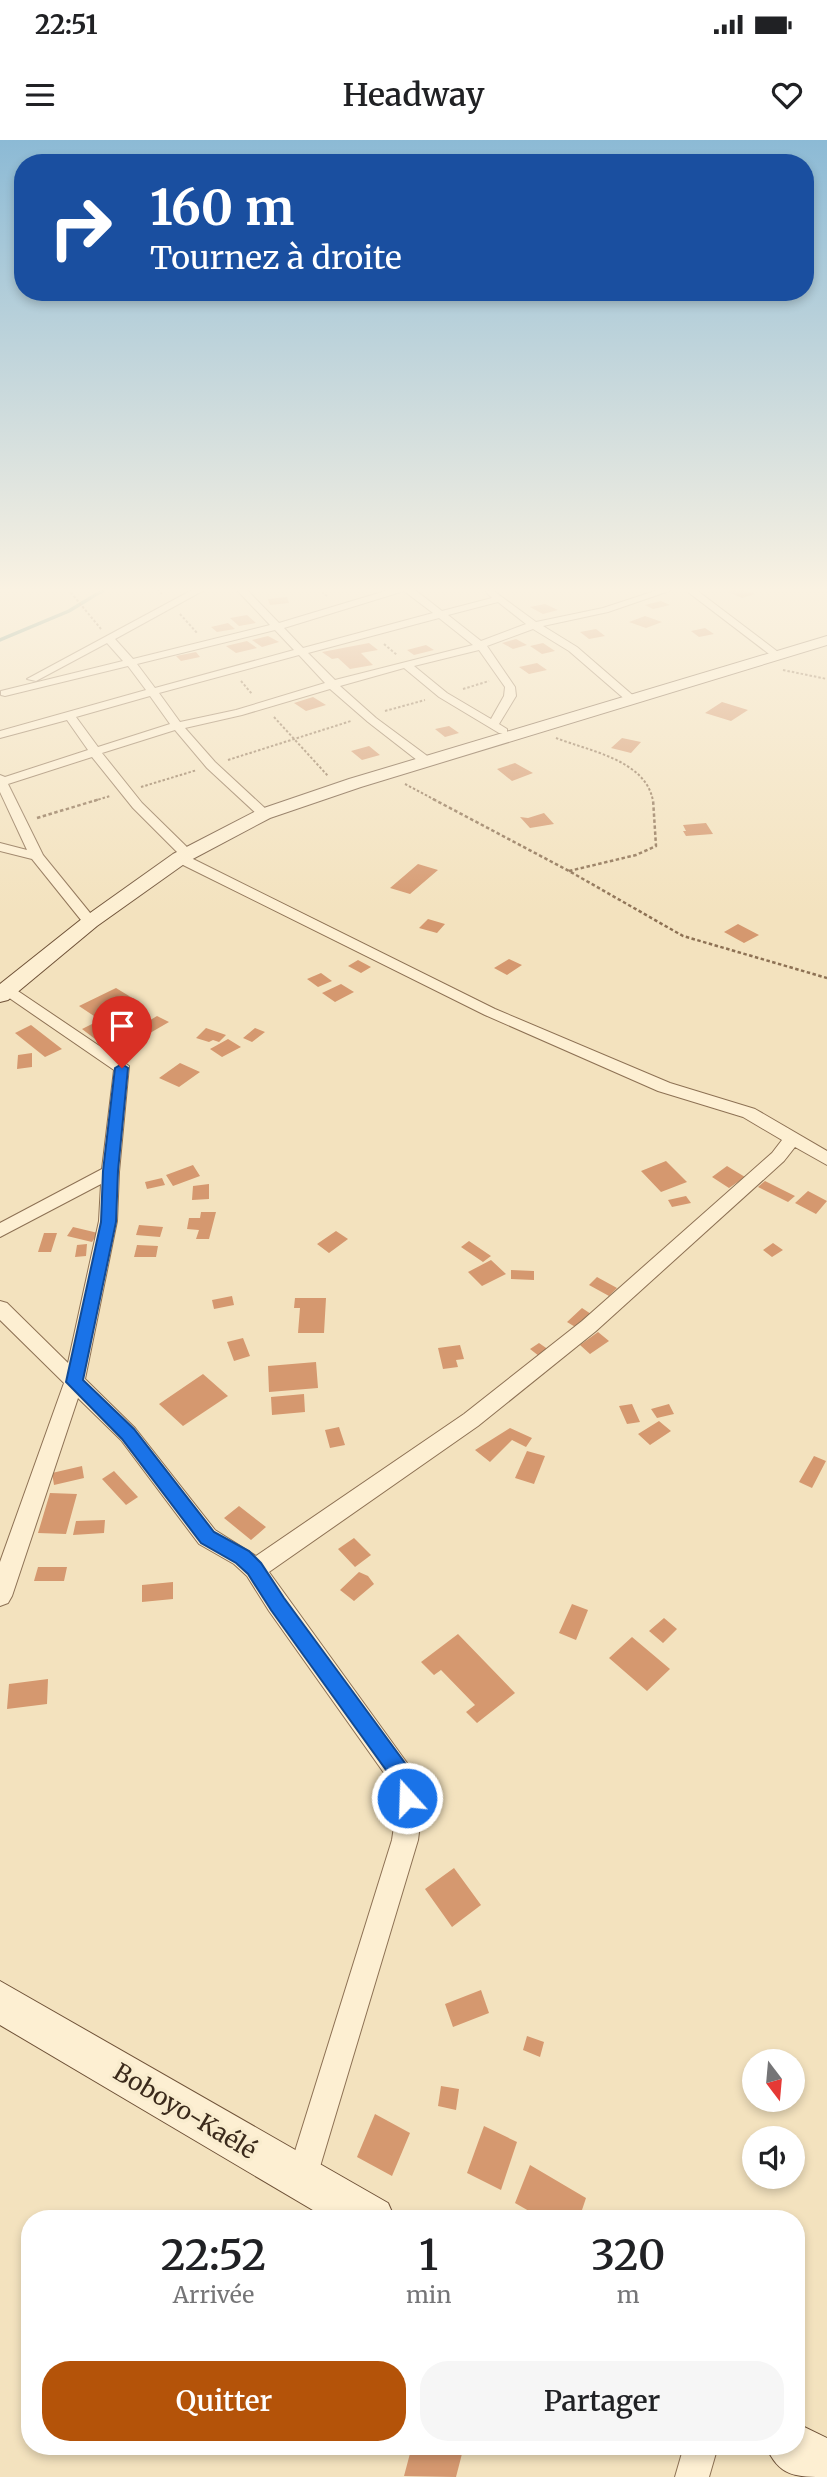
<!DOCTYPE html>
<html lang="fr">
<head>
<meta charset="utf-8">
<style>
  body { margin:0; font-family:Merriweather,serif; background:#f6f6f6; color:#202124; height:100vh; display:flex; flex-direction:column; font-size:26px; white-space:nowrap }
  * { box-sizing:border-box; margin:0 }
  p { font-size:23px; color:#757577 }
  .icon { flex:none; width:38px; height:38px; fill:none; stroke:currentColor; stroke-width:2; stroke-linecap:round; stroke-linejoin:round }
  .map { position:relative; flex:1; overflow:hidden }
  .side { position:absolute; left:21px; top:2070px; width:784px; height:245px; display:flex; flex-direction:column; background:#fff; border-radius:28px; box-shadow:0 4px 10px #0003 }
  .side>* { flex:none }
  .hud { position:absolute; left:14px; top:14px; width:800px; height:147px; border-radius:28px; box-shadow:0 4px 10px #0003; background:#1a4fa0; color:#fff; overflow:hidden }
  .needle { width:46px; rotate:164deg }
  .fabs { position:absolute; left:742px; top:1909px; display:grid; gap:14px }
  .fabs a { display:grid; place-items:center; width:63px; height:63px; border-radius:50%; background:#fff; box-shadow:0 4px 10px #0003; font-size:35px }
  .pin { position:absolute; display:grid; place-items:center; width:60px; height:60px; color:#fff; margin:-72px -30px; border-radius:50% 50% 50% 0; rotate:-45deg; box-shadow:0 0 7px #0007 }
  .pin .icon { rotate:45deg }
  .me { position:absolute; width:77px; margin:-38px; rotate:340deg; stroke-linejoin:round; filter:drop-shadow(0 0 5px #0008) }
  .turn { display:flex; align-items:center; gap:24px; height:147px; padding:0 21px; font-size:32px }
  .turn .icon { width:91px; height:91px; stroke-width:2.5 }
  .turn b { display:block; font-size:49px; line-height:60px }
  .eta { display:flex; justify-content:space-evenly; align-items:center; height:119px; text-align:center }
  .eta b { font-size:42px; font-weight:600; line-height:49px }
  .button { display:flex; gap:14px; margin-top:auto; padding:14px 21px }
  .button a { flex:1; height:80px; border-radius:28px; background:#b45309; color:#fff; font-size:28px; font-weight:600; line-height:80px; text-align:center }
  .button a+a { background:#f6f6f6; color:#202124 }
  .status { display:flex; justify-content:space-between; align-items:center; height:49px; padding:0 35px; background:#fff; direction:ltr }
  .status svg { height:19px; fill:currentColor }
  header { display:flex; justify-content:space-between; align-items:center; height:91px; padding:0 21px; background:#fff; font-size:32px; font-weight:600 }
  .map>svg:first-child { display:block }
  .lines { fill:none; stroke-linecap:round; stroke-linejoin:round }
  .stream { stroke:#689387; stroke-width:3.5 }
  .building { fill:#d5986f }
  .street-casing { stroke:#8d7154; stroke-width:2 }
  .secondary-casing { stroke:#6f5238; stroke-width:2 }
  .path-far1 { stroke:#8d7154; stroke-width:2; stroke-dasharray:2.5 2; stroke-linecap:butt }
  .path { stroke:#8d7154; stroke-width:2.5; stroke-dasharray:3.5 2.5; stroke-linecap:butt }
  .street { fill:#fdefd2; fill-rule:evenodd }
  .secondary { fill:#fdefd2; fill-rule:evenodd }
  .route { fill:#1a73e8; stroke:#114b97; stroke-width:2 }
  .labels { text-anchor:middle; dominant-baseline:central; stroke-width:7; stroke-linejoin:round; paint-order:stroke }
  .near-street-label { font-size:24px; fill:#3b2a1b; stroke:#f9ecce }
</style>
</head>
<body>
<div class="status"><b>22:51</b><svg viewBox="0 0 49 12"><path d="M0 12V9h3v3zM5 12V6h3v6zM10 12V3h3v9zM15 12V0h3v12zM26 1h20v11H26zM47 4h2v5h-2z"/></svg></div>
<header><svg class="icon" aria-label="menu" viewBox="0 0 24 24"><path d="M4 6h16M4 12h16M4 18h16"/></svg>Headway<svg class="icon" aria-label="heart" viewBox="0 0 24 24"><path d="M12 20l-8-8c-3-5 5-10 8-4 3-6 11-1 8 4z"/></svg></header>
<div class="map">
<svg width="827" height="2337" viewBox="0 0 827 2337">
  <rect width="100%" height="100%" fill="#f3e2be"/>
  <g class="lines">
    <path class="stream" d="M0,500L69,471L105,449"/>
  </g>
  <path class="building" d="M733,449H742L755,454L742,458L726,451Z
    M287,457L289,463L270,465L268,459Z
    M661,461L670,465L653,469L645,465Z
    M545,464L558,470L543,474L530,467Z
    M247,475L256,483L239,486L230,478Z
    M645,476L662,482L646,488L629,482Z
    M228,483L235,489L217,492L211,487Z
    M705,488L714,494L699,497L691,491Z
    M596,489L605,496L589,499L580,492Z
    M268,496L279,502L262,507L252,500Z
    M516,499L527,505L513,509L502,503Z
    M247,501L257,508L236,513L226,506Z
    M369,503L378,510L361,513L373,525L350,529L338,518L332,519L322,512Z
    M543,503L555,511L542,514L530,506Z
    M426,505L434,510L414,515L407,510Z
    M196,512L200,517L181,521L176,516Z
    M537,523L547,530L529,534L519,527Z
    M313,557L326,565L306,571L294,563Z
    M722,562L748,570L731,581L705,573Z
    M449,586L459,593L445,597L435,589Z
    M622,598L641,602L631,613L611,608Z
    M369,606L380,615L362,620L351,611Z
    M515,623L533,633L512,641L497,629Z
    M544,673L554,684L530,688L520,677L528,678Z
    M706,683L713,694L686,696L683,691H686L683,685Z
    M418,724L438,730L410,754L390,748Z
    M428,779L445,784L437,793L419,788Z
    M738,784L759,795L744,803L724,792Z
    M509,819L522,825L507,835L494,828Z
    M358,820L371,827L361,833L348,826Z
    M321,833L332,841L318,847L307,839Z
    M341,844L354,852L335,862L322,853Z
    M116,848L134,859L97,878L79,866Z
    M157,876L169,882L143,897L132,891Z
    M94,883L112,896L99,902L82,889Z
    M31,885L62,909L45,917L15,893Z
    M206,888L226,895L219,902L213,900L209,902L196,898Z
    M255,888L265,892L252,902L243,898Z
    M228,899L241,907L222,917L210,909Z
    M32,913V927L17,929L18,915Z
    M180,923L200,932L179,947L159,938Z
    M666,1021L687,1042L661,1052L641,1031Z
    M193,1025L200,1036L173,1046L166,1035Z
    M727,1026L745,1037L729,1048L712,1037Z
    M162,1038L165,1045L147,1049L145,1042Z
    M765,1041L795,1056L788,1062L758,1047Z
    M209,1044V1059L192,1060L193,1046Z
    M808,1051L827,1061L816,1074L795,1063Z
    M686,1056L691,1063L672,1067L668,1060Z
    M201,1072H216L209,1099H196L199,1090L187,1089L189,1078H200Z
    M139,1085L163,1087L160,1097L136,1095Z
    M73,1087L98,1093L92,1102L67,1096Z
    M336,1091L348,1099L329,1113L317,1104Z
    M44,1093H57L51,1112H38Z
    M469,1101L491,1116L483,1122L461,1107Z
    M773,1103L783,1110L772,1117L763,1110Z
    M87,1104L86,1116L75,1117L77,1105Z
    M137,1105L158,1106L156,1117H134Z
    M491,1120L506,1134L482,1146L468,1132Z
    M511,1130L534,1131V1140L511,1139Z
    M597,1137L617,1148L609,1156L589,1145Z
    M232,1156L234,1165L214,1169L212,1160Z
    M295,1158H326L324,1193H298L300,1168H294Z
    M582,1168L591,1174L577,1188L567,1182Z
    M598,1192L609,1201L590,1214L580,1205Z
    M243,1198L250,1216L234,1221L227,1202Z
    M539,1203L549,1210L539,1216L530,1209Z
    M460,1205L464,1219L456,1220L458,1227L443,1229L438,1208Z
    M316,1222L318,1248L269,1252L268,1226Z
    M203,1234L228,1256L183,1286L159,1264Z
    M304,1254L305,1272L272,1275L271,1257Z
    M632,1264L640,1282L627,1284L619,1266Z
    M669,1264L674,1274L657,1278L651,1269Z
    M659,1281L671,1291L650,1305L638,1294Z
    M339,1287L345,1305L330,1308L325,1290Z
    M510,1288L532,1298L526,1307L512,1300L490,1322L475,1310Z
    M527,1311L545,1316L534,1344L515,1338Z
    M814,1316L826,1321L812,1348L799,1342Z
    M82,1326L84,1338L54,1345L52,1333Z
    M114,1331L138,1357L126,1365L102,1339Z
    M50,1353L77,1354L66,1394L38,1393Z
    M239,1366L266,1387L251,1400L224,1378Z
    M105,1380L104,1393L73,1395L76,1381Z
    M354,1398L371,1415L355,1427L338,1409Z
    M38,1427H67L64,1441H34Z
    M359,1432L368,1436L374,1444L354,1461L340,1450Z
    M173,1442V1459L142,1462V1445Z
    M572,1464L588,1470L576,1500L559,1493Z
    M664,1478L677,1489L663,1503L649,1491Z
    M458,1494L515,1553L477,1583L466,1572L475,1565L441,1530L434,1535L421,1522Z
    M632,1497L670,1529L647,1551L609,1518Z
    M48,1539L47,1564L7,1569L9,1544Z
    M454,1728L481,1765L452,1787L425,1749Z
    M481,1850L489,1873L453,1887L445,1864Z
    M527,1896L544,1902L540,1917L523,1910Z
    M441,1946L459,1949L456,1970L438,1966Z
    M375,1974L410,1993L392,2036L357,2017Z
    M484,1986L517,2002L501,2050L467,2033Z
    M530,2025L586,2058L579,2079H543L515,2063Z
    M412,2306H464L456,2337L404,2336Z"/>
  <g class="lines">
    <g class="street-casing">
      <path id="street" d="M194,449H206L115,499L133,519L270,485L236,449H246L279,483L392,449H414L442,471L492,458L486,452L491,449L536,482L603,468L661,449H675L608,472L543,486L577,507L636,558V562H628L569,511L533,489L487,506L515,547L516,556L499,584L507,589V593H499L439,557L404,528L340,546L376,578L430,618V624H422L368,582L330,549L242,575L185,588L215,622L268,671V677H260L207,628L175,590L102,613L142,663L191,711L193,714L189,717L495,869L670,943L755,969L827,1011V1025L795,1007L784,1021L596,1191L478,1286L269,1432L415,1634C424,1655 421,1678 418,1700L316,2040L312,2051L301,2055L290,2051L286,2040L392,1700L396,1673L394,1647L269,1471L247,1436L234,1424L199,1404L121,1300L78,1258L12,1456L8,1463L0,1466V1422L64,1243L0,1180V1161L7,1163L68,1223L99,1081L101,1044L0,1097V1083L102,1029L114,930L2,853L0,849L7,846L12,847L129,926L119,1032L117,1081L85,1239L135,1288L215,1390L256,1416L464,1274L582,1181L772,1013L782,1000L743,977L658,951L485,875L175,721L173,718L179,714L133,668L92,617L8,644L43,715L95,779V785H85L32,719L0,711V703L27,710L0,652V635L5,637L88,610L67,580L0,598V591L146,550L128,526L5,556L1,555V551L123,521L107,503L36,541L27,539ZM404,451L433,473L303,508L284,488ZM498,462L526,484L481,501L448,475ZM439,478L473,505L335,540L308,513ZM275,490L294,510L155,548L137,524ZM479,510L505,547L504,556L491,579L447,553L414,526ZM299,515L325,543L236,570L180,582L159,553ZM150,556L170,584L98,607L76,577Z
        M684,449H695L782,515L773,517Z
        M684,2306H718L709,2337H675Z"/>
    </g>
    <g class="secondary-casing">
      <path id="secondary" d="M827,496V505L361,647L270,678L187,722L97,786L8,860L0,862V844L83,778L173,714L258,670L349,639Z
        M0,1841L388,2063L395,2079H328L0,1885Z
        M796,2283L827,2298V2337C796,2337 779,2337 766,2306H796Z"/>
    </g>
    <path class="path-far1" d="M68,449L101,489
      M157,449L163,455
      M318,449L327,456
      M180,474L198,494
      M384,504L397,515
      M783,530L827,539
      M241,541L252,554
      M463,549L489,541
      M385,571L425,560
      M274,577L328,636
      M556,598C589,611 646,620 653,661
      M228,620L351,581
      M405,644L437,661
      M141,647L197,630
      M94,661L110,656"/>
    <path class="path" d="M433,659L569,731L683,796L827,838
      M37,678L100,659
      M569,731L636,715L656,706L653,659"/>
    <use href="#street" class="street"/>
    <use href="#secondary" class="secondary"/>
  </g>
  <linearGradient id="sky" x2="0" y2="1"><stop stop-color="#8cbad5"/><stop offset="0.58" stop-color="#faf2e2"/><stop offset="1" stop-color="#faf2e2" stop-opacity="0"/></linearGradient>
  <rect width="827" height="776" fill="url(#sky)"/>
  <path class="route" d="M122,924L128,928L118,1031L116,1082L83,1240L134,1289L214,1392L249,1411L261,1423L284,1458L405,1623C413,1637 421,1650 415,1666L407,1669L400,1666L391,1637L271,1470L248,1434L236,1423L201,1403L122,1299L66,1242L101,1082L103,1031L115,928Z"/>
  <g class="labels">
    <g class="near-street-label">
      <text transform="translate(185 1971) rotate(31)">Boboyo-Kaélé</text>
    </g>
  </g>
</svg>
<div class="fabs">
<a><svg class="needle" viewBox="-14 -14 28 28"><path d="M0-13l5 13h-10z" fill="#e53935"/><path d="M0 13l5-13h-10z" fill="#757577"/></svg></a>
<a><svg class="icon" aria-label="sound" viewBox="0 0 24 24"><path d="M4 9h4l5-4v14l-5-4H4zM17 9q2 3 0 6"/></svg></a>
</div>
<div class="pin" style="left:122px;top:928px;background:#d93025"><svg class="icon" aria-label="arrive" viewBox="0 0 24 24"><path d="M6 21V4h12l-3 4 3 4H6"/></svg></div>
<svg class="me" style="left:407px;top:1658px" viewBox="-20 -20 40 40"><circle r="17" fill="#1a73e8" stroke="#fff" stroke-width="3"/><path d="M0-11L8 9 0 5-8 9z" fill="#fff"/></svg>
<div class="hud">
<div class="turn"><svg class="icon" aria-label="right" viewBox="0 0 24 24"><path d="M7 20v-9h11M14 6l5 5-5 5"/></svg><div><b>160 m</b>Tournez à droite</div></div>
</div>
<section class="side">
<div class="eta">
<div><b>22:52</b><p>Arrivée</p></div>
<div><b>1</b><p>min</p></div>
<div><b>320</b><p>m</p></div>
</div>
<div class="button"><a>Quitter</a><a>Partager</a></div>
</section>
</div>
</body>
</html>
